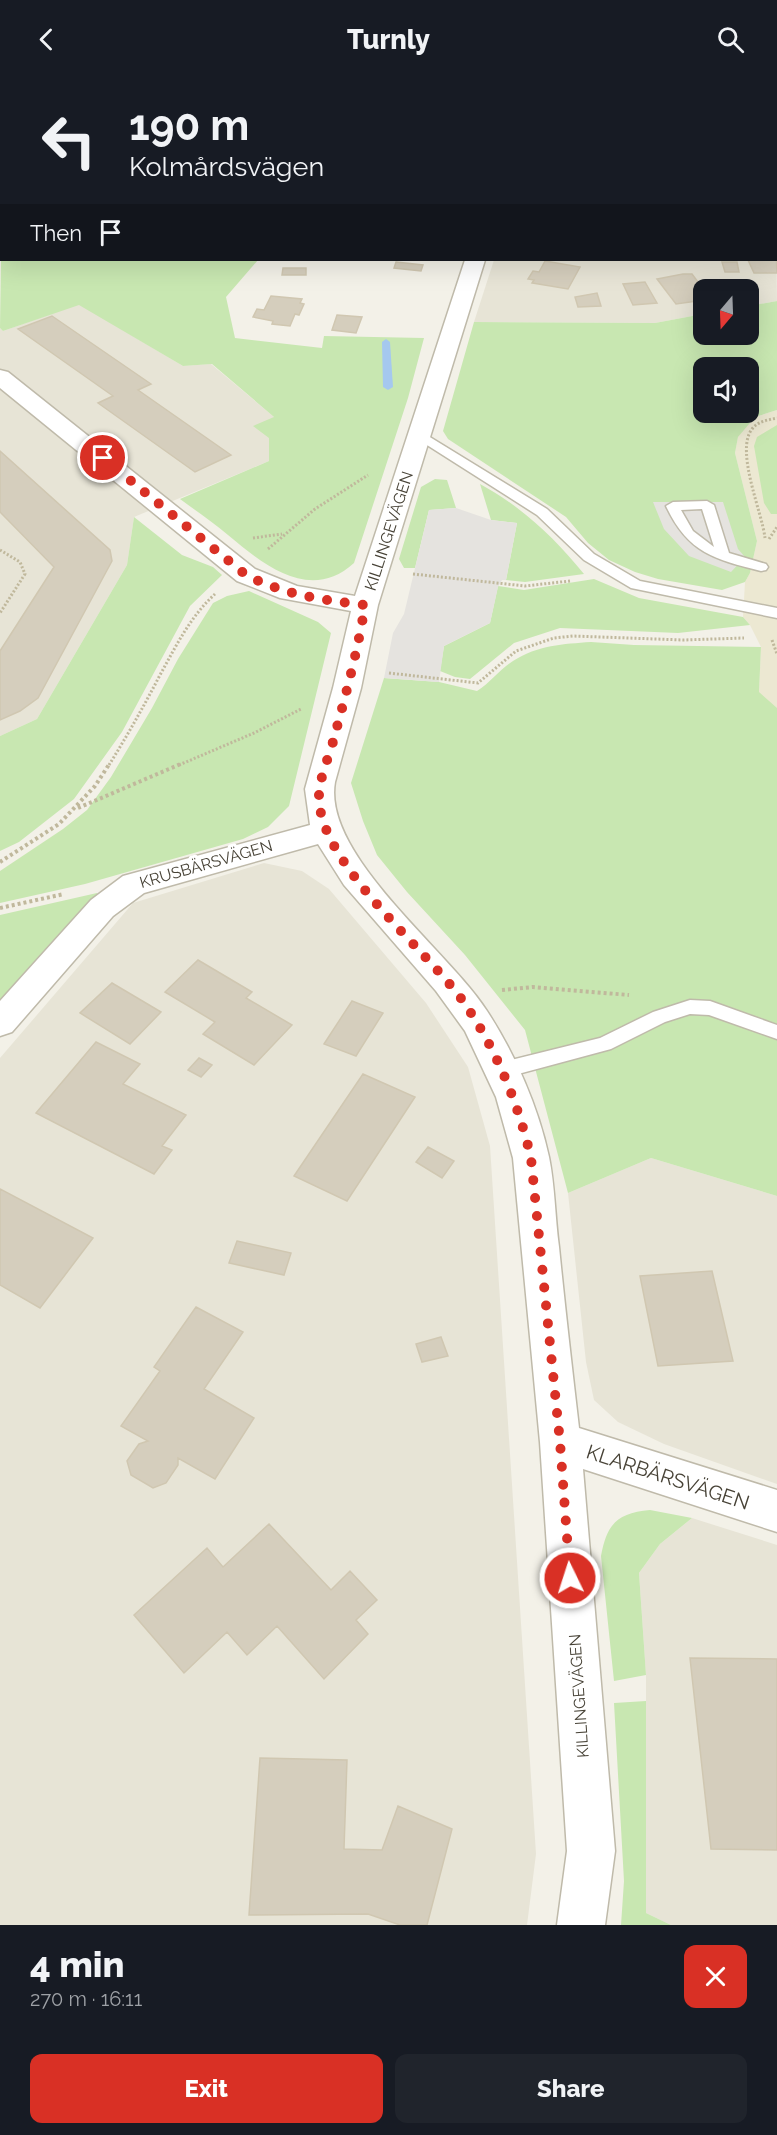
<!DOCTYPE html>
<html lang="en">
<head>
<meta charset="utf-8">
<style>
  body { margin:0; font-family:Raleway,sans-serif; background:#20242c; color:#f1f3f6; height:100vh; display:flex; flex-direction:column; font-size:22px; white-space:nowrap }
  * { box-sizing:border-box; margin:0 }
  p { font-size:20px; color:#9ea1a6 }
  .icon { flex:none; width:33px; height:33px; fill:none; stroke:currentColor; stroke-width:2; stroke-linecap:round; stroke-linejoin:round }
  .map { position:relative; height:1847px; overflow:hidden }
  .drawer { display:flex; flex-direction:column; background:#171b24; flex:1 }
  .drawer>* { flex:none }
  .banner { position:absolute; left:0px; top:0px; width:777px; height:183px; box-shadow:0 6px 24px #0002; background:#171b24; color:#f1f3f6; overflow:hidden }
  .needle { width:39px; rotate:199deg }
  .controls { position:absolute; left:693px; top:201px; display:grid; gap:12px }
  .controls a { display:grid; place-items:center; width:66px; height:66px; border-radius:12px; background:#171b24; box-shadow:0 6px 24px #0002; font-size:30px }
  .pin { position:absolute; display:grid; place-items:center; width:51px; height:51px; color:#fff; margin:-26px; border:3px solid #fff; border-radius:50%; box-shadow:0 2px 6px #0007 }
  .me { position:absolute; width:66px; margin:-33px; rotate:356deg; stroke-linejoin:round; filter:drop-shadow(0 0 4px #0008) }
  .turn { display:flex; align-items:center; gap:21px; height:126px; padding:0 30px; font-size:27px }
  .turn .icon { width:78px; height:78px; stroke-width:2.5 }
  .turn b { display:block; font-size:42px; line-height:51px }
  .then { display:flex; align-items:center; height:57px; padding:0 30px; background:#0003; gap:12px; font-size:22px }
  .round { display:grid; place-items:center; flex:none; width:63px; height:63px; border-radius:12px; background:#20242c }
  .summary { display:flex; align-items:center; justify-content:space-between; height:102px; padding:0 30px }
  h1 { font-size:36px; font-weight:800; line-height:45px }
  .button { display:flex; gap:12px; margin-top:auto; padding:12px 30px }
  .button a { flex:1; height:69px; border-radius:12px; background:#d93025; color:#fff; font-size:24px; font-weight:800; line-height:69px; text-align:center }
  .button a+a { background:#20242c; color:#f1f3f6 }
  header { display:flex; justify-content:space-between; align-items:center; height:78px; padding:0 30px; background:#171b24; font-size:27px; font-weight:800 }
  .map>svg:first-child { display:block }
  .residential { fill:#e7e4d6 }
  .education { fill:#ece8d2 }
  .green { fill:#c8e7b1; fill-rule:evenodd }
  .parking { fill:#e5e3df }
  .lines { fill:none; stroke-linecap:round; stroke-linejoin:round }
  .stream { fill:#a5c8ef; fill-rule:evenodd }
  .building { fill:#d5cebd; stroke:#d0c7b1; stroke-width:1.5 }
  .service-casing { stroke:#bfbaaa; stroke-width:3 }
  .minor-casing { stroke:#bfbaaa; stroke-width:3 }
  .path-far1 { stroke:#c0b89c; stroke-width:3; stroke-dasharray:2 2; stroke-linecap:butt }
  .path { stroke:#c0b89c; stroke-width:4; stroke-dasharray:3 3; stroke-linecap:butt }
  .service { fill:#fff; fill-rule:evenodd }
  .minor { fill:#fff; fill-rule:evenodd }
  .route { stroke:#d93025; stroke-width:10; stroke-dasharray:0 18 }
  .labels { text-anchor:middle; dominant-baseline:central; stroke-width:6; stroke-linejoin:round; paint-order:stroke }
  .street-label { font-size:16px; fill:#474236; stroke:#fff }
  .near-street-label { font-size:20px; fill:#474236; stroke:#fff }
</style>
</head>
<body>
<header><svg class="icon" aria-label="back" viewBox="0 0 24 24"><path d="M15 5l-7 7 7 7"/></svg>Turnly<svg class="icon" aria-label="search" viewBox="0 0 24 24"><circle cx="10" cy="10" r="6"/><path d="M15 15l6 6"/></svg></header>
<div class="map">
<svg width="777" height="1847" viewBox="0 0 777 1847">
  <rect width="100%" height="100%" fill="#f3f1e8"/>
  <path class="residential" d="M448,0H777V137L776,2Z
    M776,151L777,223L749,228L748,212H704L703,236L655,245L474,244L494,182H776Z
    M79,226L183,288L211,286L274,339L269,359V383L134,439L127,487L37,641L0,658V250L3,253Z
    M264,785L302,793L329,811L426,925L468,989L490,1068L536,1776L527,1847H0V980L133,825Z
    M651,1080L777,1118V1406L664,1366L618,1344L594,1322L586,1284L568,1115Z
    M692,1440L777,1467V1847H671L646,1835V1597L639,1495L660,1466Z"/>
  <path class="education" d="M777,332V873L759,614L761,569L750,547L743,539L745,504L750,495L757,463L735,375L738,359L747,346L755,339Z"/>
  <path class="green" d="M27,0H428L429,1L32,2Z
    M1,179L2,182H258L226,219L235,260L322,270L324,258L424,260L408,320L354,485C310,525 264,487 228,457C213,444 196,433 180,421L269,383V360L253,348L274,339L212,286L183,288L79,227L3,253L0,250Z
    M777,223V332L755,339L738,359L735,375L757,463L750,495L745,504L722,512L658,501L635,494L609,482L588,465L566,439L448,361L443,353L474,244L655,245L703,236L704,256H748L749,228ZM704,290H748V334H704Z
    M777,347V436H771L764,425L754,368L757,359Z
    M435,401L447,402L456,430L429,432L415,490H404L399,481L421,409Z
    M480,406C522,429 554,459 584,496L525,504L506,502L517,445L491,442Z
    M134,439L182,477L213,489L222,497L190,528L122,654L74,721L19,764L0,773V658L37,641L127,487Z
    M594,501L639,520L743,539L750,547L678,555L560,550L514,565L470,601L455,599L440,593L444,568L490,545L498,508L524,512Z
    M249,513L318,544L331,555L289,728L268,749L243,761L85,806L0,825V793L63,751L87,732L111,699L152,630L178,581L213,525L227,518Z
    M591,564L634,567L761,569L759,614L777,630V1118L651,1080L568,1115L525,952L465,877L407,814L377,777L363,743L351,705L384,600L439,604L477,613C490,605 500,591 513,583C538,567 563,566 591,564Z
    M97,815L98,819L0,926V837Z
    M650,1432L692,1440L660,1466L639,1495L646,1597L614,1603L601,1478C607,1445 618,1435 650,1432Z
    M646,1623V1835L671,1847H621L624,1803L614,1625Z"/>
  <path class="parking" d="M653,424H723L738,471L745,479L731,494L689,478L664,451Z
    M456,430L491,442L517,445L506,502H502L498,509L490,545L444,568L439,604L384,600L393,555L404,536L429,432Z"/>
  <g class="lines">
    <path class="stream" d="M386,261L390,264L393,309L388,312L383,309L382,264Z"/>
  </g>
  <path class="building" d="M776,175L777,195H754L748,182H776Z
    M545,183L580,189L568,211L532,205L534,202L528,201L533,193L539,194Z
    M396,184L423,187L421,193L394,190Z
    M722,184H737L739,194H725Z
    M283,190H306V197H282Z
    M683,196H692L704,212V222L676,226L657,201Z
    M645,204L657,225L633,227L623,206Z
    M597,215L601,228L578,229L575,219Z
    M271,218L302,221L300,225L304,226L299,237L295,236L290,248L272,246L273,243L253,239L257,231L264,232Z
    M337,237L362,239L356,255L332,252Z
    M52,238L151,306L138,312L231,377L195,394L98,325L113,318L18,251Z
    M0,373L110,472L112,483L38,620L20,633L0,642V573L54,489L0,434Z
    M198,882L252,914L246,920L292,947L254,987L203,956L215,944L165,914Z
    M112,905L161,934L130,966L80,935Z
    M352,923L383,935L356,978L324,966Z
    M96,964L140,986L123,1006L186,1037L162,1068L172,1072L154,1096L36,1035Z
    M199,980L212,987L201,999L188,992Z
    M363,996L415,1019L347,1123L294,1098Z
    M428,1069L454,1083L442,1100L416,1084Z
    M0,1111L93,1160L40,1230L0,1207Z
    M237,1163L291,1175L284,1197L229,1185Z
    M712,1193L733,1283L658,1288L640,1198Z
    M196,1229L243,1254L204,1311L254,1340L215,1401L178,1380V1387L166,1405L153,1410L131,1397L127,1383L139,1366L148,1363L121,1348L160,1293L154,1289Z
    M441,1259L448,1278L422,1284L416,1266Z
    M269,1446L331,1512L350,1493L377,1522L356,1542L368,1556L324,1601L277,1548L247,1577L227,1554L184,1595L134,1537L207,1470L223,1489Z
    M690,1580L777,1581V1772L711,1771Z
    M260,1680L347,1682L344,1771L382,1772L398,1728L452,1751L427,1847H400L368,1836L249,1837Z"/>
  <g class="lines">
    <g class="service-casing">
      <path id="service" d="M420,353L547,431L594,476L640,503L777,530V540L631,510L584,482L537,437L416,360L414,357Z
        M707,423L714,427L729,475L766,486L768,489L766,492L761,493C714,481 688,475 666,428L673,424ZM702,431L714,469L693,453L681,432Z
        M690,922L710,923L777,947V961L709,937L690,936L665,944L611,971L503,1000L496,997L494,992L496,987L503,984L600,960L653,934Z"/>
    </g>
    <g class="minor-casing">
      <path id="minor" d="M430,0H448V2H431Z
        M723,0H741L723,2Z
        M0,101H2V113H0Z
        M776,137H777V149H776Z
        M465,182H485L378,527L361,610L335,704C322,777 448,872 487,933C515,976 538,1028 549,1079C555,1108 555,1140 559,1169C565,1230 572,1290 579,1350L777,1412V1454L583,1391L615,1773L605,1847H557L567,1773L540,1364L513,1080L496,1019L465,953L436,913L344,807L318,766L144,815L113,838L12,954L0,958V923L91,822L123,798L310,747L305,711L333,610L351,533L280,520L237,503L0,310V292L8,294L255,491L297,508L355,518Z"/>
    </g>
    <path class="path-far1" d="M253,460L282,456
      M765,460C762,434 735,373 752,351C758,343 768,342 777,340
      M769,461L777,449
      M268,471L315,431L368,397
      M0,472L20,484L25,496L0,535
      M413,496L525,508L570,503
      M772,562L777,576
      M389,595L478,605L516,573L554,560L573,558L683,562L744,560
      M109,687C127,658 144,628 160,597C176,568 190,539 215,516
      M179,687L254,655L301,631"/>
    <path class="path" d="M78,730L183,685
      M0,784L59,746L95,708L110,685
      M0,830L64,816
      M502,912L533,909L629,917"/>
    <use href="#service" class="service"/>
    <use href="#minor" class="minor"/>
  </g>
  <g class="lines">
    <path class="route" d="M103,380L246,497C285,517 322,522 365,527C358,572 346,616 334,660C330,676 319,701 319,717C317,785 428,872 465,926C497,973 518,1025 531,1080L560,1364L570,1500"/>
  </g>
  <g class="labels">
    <g class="street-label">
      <text transform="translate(389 453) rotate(-72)">KILLINGEVÄGEN</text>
      <text transform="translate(206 786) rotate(-16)">KRUSBÄRSVÄGEN</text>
      <text transform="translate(579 1618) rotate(-94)">KILLINGEVÄGEN</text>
    </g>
    <g class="near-street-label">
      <text transform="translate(668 1399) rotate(18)">KLARBÄRSVÄGEN</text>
    </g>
  </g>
</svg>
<div class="controls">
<a><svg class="needle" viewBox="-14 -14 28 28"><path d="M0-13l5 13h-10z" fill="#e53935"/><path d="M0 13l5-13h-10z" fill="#9ea1a6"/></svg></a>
<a><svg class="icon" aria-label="sound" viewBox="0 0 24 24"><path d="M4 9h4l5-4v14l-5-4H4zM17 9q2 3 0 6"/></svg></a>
</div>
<div class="pin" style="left:103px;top:380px;background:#d93025"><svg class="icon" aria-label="arrive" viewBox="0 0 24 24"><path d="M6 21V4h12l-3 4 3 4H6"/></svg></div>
<svg class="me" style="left:570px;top:1500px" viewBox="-20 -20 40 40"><circle r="17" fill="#d93025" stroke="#fff" stroke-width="3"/><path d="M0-11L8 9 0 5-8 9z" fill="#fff"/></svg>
<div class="banner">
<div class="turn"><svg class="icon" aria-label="left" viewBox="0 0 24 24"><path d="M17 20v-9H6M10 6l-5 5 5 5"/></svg><div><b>190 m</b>Kolmårdsvägen</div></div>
<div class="then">Then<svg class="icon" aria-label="arrive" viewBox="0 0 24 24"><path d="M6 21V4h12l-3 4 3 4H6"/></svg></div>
</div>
</div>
<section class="drawer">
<div class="summary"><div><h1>4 min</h1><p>270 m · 16:11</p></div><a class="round" style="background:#d93025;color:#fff"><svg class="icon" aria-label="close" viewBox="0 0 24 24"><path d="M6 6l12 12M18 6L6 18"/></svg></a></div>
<div class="button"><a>Exit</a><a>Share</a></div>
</section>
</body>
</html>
